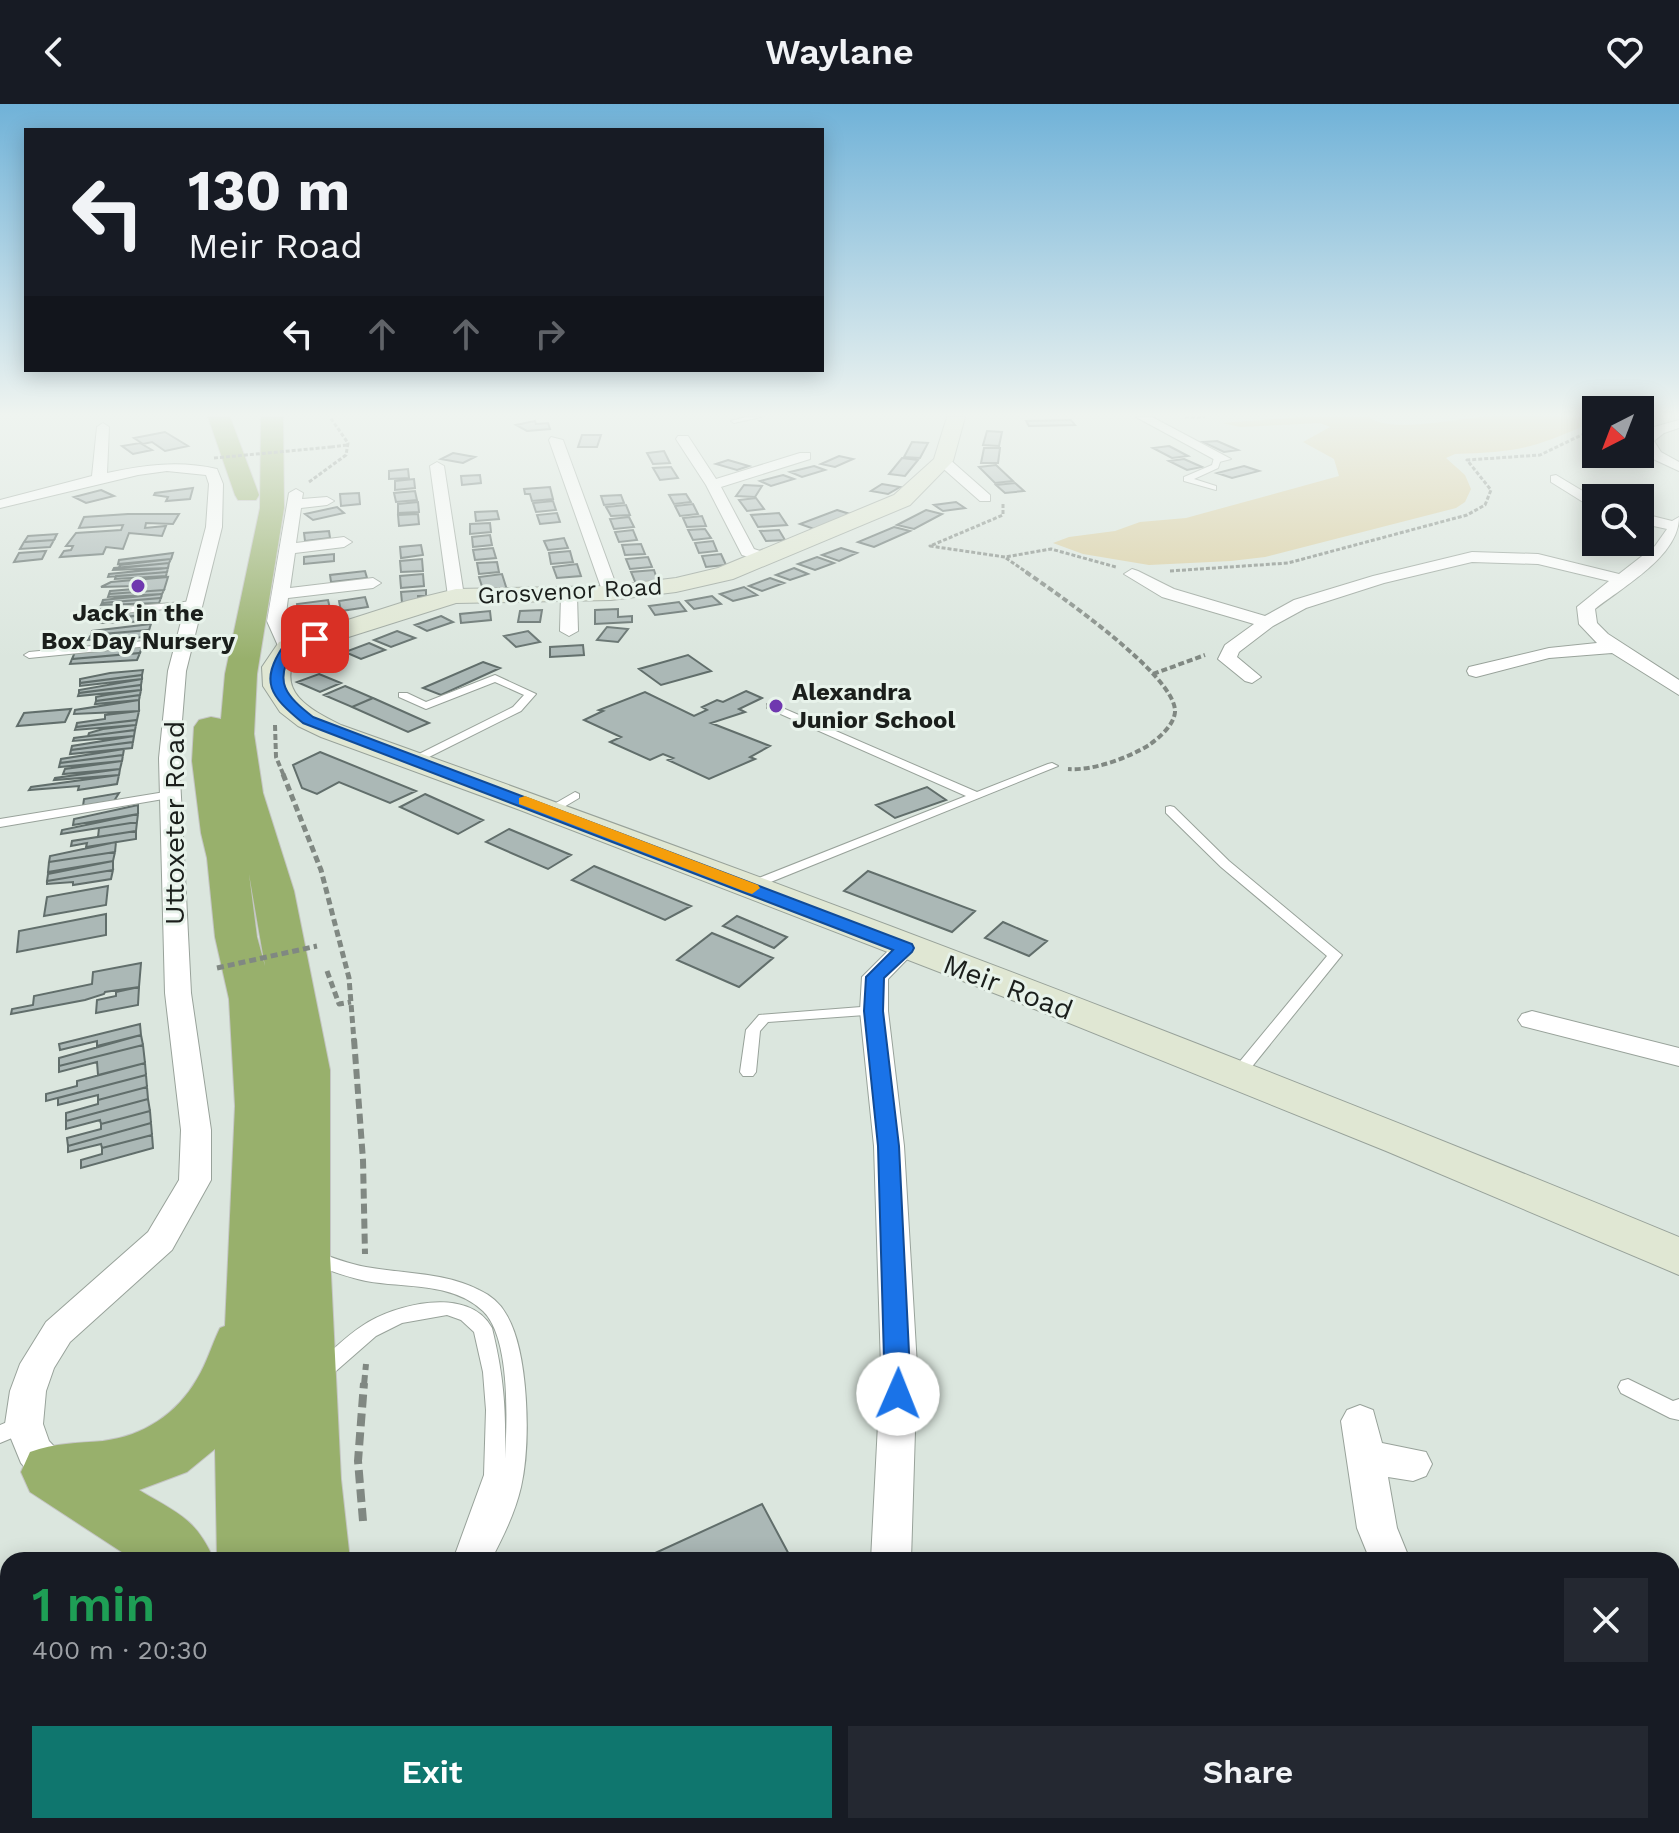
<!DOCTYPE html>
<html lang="en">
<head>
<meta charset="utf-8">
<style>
  body { margin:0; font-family:"Work Sans",sans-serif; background:#242831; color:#f1f3f6; height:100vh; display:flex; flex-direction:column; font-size:30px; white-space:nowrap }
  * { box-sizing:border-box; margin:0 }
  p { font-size:26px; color:#9ea1a6 }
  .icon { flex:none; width:44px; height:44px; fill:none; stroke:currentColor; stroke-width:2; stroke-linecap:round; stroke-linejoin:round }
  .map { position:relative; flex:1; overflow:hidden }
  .side { position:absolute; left:0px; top:1448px; width:1680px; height:282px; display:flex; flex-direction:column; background:#171b24; border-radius:24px 24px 0 0; box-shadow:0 4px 20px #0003 }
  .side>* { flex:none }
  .guide { position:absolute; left:24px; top:24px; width:800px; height:244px; border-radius:0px; box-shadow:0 4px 20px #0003; background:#171b24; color:#f1f3f6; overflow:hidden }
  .needle { width:52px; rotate:222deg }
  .controls { position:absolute; left:1582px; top:292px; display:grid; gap:16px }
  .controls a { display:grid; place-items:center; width:72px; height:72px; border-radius:0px; background:#171b24; box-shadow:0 4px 20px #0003; font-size:40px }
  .pin { position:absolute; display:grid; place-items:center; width:68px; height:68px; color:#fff; margin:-34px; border-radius:16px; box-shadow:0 4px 12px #0006 }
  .me { position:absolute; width:88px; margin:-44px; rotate:1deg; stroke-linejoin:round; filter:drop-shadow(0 0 6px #0008) }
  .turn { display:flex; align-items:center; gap:28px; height:168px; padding:0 32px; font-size:36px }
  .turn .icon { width:104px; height:104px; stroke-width:2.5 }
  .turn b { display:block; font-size:56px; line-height:68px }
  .lanes { display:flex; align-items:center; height:76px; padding:0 32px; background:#0003; justify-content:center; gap:40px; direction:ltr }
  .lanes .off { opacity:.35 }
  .round { display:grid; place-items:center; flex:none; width:84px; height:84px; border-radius:0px; background:#242831 }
  .headline { display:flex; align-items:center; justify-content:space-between; height:136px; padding:0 32px }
  h1 { font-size:48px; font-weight:600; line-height:60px; color:#1e9e55 }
  .primary-button { display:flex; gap:16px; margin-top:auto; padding:16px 32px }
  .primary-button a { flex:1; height:92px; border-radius:0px; background:#0f766e; color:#fff; font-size:32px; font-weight:600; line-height:92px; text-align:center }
  .primary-button a+a { background:#242831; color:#f1f3f6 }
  header { display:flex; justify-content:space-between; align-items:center; height:104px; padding:0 32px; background:#171b24; font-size:36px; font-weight:600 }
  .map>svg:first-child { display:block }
  .green { fill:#d9cc9d }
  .building { fill:#abb8b6; stroke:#616e6b; stroke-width:2 }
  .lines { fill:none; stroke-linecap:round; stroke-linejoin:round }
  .lane-casing { stroke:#98a29a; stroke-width:2 }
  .street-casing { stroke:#98a29a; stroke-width:2 }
  .secondary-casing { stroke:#98a29a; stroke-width:2 }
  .highway-casing { stroke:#c4c5c4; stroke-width:2 }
  .path-far4 { stroke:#808882; stroke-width:3; stroke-dasharray:4 2; stroke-linecap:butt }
  .path-far3 { stroke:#808882; stroke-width:4; stroke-dasharray:6 3; stroke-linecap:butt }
  .path-far2 { stroke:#808882; stroke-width:5; stroke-dasharray:7 4; stroke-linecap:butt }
  .path-far1 { stroke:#808882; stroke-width:6; stroke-dasharray:10 5; stroke-linecap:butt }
  .path { stroke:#808882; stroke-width:8; stroke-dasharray:13 6; stroke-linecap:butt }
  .lane { fill:#fff; fill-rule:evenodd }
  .street { fill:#fff; fill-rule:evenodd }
  .secondary { fill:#e0e7d3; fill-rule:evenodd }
  .highway { fill:#98b06c; fill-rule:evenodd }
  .path-bridge-far1 { stroke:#808882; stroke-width:3; stroke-dasharray:4 2; stroke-linecap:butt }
  .path-bridge { stroke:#808882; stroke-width:5; stroke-dasharray:7 4; stroke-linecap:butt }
  .route { fill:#1a73e8; stroke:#114b97; stroke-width:2 }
  .slow { fill:#f59e0b }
  .poi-dot { fill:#6f38af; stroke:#e8f3eb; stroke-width:3 }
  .labels { text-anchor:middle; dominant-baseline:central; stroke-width:6; stroke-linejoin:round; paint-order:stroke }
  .far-street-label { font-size:24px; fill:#1b1f1c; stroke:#e8f3eb }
  .far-poi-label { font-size:24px; font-weight:bold; fill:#1b1f1c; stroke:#e8f3eb }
  .street-label { font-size:28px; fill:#1b1f1c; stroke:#e8f3eb }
</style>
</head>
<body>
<header><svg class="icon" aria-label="back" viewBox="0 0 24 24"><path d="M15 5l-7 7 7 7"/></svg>Waylane<svg class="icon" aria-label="heart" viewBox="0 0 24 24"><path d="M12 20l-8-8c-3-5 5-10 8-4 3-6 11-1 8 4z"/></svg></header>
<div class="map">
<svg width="1679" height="1729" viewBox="0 0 1679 1729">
  <rect width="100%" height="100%" fill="#dbe6de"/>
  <path class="green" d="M1301,313H1372L1370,314C1393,329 1454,315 1482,313C1516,311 1550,313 1584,313L1581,323C1530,346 1510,348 1455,350L1446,354L1465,371L1471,385L1465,398L1456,404L1265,453L1231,457L1149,461L1083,450L1053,439L1069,433L1115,427L1140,418L1186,414L1339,372L1334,355L1303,338L1330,323L1320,319L1240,323L1222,319Z
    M1679,1658V1729H1299L1336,1722H1672V1659Z"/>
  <path class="building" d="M1071,316L1075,321L1029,322L1026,317Z
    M535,317L536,320L548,319L550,325L527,327L516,321Z
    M987,327L1002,328L999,342L983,341Z
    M165,328L188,342L165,347L152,338L143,340L134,334Z
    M582,331H601L597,343H578Z
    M1217,337L1238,346L1224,348L1203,338Z
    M912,338L928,339L920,354L904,353Z
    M140,339L152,346L133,350L122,342Z
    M1169,342L1188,352L1172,354L1153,344Z
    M984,344H1000L998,359H981Z
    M664,347L670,359L653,360L647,349Z
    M453,349L475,353L463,359L441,355Z
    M839,352L853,355L835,363L821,360Z
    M902,354L918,356L905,372L889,370Z
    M1184,355L1202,363L1187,366L1169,357Z
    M728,356L749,362L737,366L716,360Z
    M996,361L1013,377L995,379L979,363Z
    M814,362L825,366L802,373L790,368Z
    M1244,362L1259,367L1232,374L1217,369Z
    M671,363L678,374L660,376L653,364Z
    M408,365L409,374L389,375V367Z
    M480,371L481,379L462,381L461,372Z
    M783,371L794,375L771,382L760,377Z
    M414,375L415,384L395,386V377Z
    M1015,379L1024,387L1005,389L996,381Z
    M882,380L900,383L888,390L871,387Z
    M744,381L762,382L755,393L736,392Z
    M550,383L553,395L532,397L530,390H525L524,385Z
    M193,384L190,395L166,397L168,393L154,391L155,389Z
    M101,386L114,392L86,399L74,393Z
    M415,387L417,396L396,398L394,389Z
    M359,389L360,400L341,402L340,390Z
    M686,390L691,398L674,400L669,391Z
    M621,391L624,399L604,401L601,392Z
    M756,394L764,405L747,407L739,396Z
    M553,397L556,406L536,408L533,399Z
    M418,398L419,408L398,409V400Z
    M956,398L965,404L943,407L934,401Z
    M693,400L698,410L680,412L675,402Z
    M626,401L630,411L611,412L606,403Z
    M337,403L344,409L313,416L305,410Z
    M837,406L850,410L814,425L800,420Z
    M926,406L942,410L914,425L897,421Z
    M497,407L499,415L476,417L475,408Z
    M557,409L560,418L540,420L537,411Z
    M779,409L787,421L758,423L751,411Z
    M128,410H179L173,420L146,419L145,424L166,422L162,432L129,429L123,445L106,443L103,450L60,453L64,447L71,446L73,442H66L76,429L121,426L123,421L79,424L84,413Z
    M418,410L419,420L399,422L398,411Z
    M702,412L706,422L687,423L683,414Z
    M629,413L634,423L614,425L610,415Z
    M490,419L491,428L470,430V420Z
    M894,423L910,427L874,443L858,438Z
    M705,425L711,434L693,436L688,426Z
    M633,426L637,436L619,438L615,428Z
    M779,426L785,436L766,437L760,427Z
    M329,427L330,434L305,437L304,429Z
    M57,430L54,436L24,438L28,432Z
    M490,431L492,441L473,443L472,433Z
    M564,434L568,444L548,446L544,437Z
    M54,436L50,443L20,445L24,438Z
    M713,437L717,447L699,449L695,439Z
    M641,440L645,450L625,451L622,441Z
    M421,441L423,451L401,454L400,443Z
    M493,444L496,454L475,456L473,446Z
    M841,444L857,449L839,457L822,451Z
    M46,447L42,455L14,458L19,449Z
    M570,447L573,458L551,460L549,449Z
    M173,449L171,455L118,460L119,456Z
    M334,450V457L304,460V453Z
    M721,450L726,461L706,463L702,452Z
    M648,453L652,463L630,465L626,455Z
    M817,453L834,459L815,466L798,460Z
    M171,455L169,459L119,464L120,461Z
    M422,455L423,467L401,468L400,457Z
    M497,458L499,468L479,470L477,459Z
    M169,459L168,464L113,466L114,464Z
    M577,460L581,472L557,474L553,463Z
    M168,464L167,468L108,473L109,470Z
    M794,464L808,470L790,476L776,471Z
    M654,466L658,478L636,480L631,468Z
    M365,467L367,474L331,478L330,471Z
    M167,468L166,472L115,475L116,472Z
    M423,470L424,482L401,484L400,472Z
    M502,470L507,486L484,489L479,473Z
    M168,473L164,486L109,490L110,487L134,485L135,482L101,483L111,478Z
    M770,474L784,479L762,487L749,482Z
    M744,483L757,491L733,497L720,490Z
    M164,486L162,490L108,493L109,490Z
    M426,486V492H418V497L402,499L401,488Z
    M162,490L161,494L102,499L103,496Z
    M712,492L721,500L694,505L686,497Z
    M365,493L368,503L341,507L339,497Z
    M161,494L159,499L101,501L102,499Z
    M328,496L331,509L299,513L297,500Z
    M679,498L686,507L655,511L649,502Z
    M157,504L155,510L94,516L96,511Z
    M618,505V513L632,512V518L595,520V506Z
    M542,506L540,518H518L520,507Z
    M490,507L491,516L461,519L460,510Z
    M155,510L153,517L100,519L102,515Z
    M441,512L453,518L427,527L415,521Z
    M151,520L149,526L91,531L92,527Z
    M607,523L628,525L618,538L597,536Z
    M149,526L146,533L88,536L91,531Z
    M397,527L415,534L391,543L374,536Z
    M528,527L540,538L516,543L504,532Z
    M369,539L385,546L361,555L345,548Z
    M583,541L584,551L550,553V543Z
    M142,542L140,549L72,555L75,548Z
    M140,549L137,556L70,560L72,555Z
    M688,551L711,567L661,581L639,565Z
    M483,558L500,564L441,591L423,584Z
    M143,566L142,571L80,579V575L110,569Z
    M319,570L341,579L320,588L297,578Z
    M142,571V575L80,582V579Z
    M142,575L141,581L79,589V586Z
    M141,581V586L78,592L79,589Z
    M345,582L373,594L352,603L324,591Z
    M141,586L140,591L96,597V593L106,591Z
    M746,587L762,594L739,605L745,608L711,619L770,642L750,653L755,655L709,675L668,656L673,654L663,650L650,656L610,638L621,633L584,616L603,607L599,606L645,588L694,612L707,606L702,603L717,596L723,598Z
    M140,591L139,596L95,600L96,597Z
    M373,594L429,619L408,628L352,603Z
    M139,596V607L74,610L75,606Z
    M71,605L65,618L17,622L24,609Z
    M139,607L137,616L76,623L77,619L105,615V611Z
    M137,616L136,621L75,626L76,623Z
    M136,621L135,626L88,632L89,629L103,625Z
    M135,626L134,632L73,637L74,634Z
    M134,632L133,638L71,646L72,642Z
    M133,638L132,644L70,650L71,646Z
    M124,645L123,651L60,659L61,655Z
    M320,648L416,687L390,699L339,678L317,690L302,684L293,661Z
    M123,651L122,657L59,663L60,659Z
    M122,657L120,665L63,670L65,665Z
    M120,665L119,671L54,676L55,674Z
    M119,671L117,680L78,686L79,682L29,686L31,683Z
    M927,683L946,696L895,714L876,701Z
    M119,689L114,697L83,702L84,695Z
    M425,690L483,716L458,730L400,703Z
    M138,701V710L73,721L74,715Z
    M138,710L137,718L61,730L62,726Z
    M137,718L136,727L98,733L99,724Z
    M509,725L571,751L548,765L486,738Z
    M136,727V735L86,743L87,739L71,742L72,737Z
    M116,738L115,748L49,758L50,752Z
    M115,748L113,757L48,768L49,758Z
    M113,757V766L47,777L48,770Z
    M594,762L691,802L665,816L572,776Z
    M113,766L111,775L73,781V778L47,780V777Z
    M868,767L975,807L952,828L844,787Z
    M108,782L106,801L44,812L47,793Z
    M106,810V831L17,848L19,827Z
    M737,812L787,833L774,844L723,822Z
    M1003,818L1047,837L1029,852L985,834Z
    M712,829L773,854L739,883L677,856Z
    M141,859L139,883L105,888L104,890L85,896L11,910L12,905L33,901L34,892L92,880L93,868Z
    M139,883L138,901L96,909L97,896L116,892V888Z
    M140,920L141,931L97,942V937L60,946L59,940Z
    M141,931L143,941L59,962V954Z
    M143,941L145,959L98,971L97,958L59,968V962Z
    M145,959L146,971L46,997V990L77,982V977Z
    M146,971L147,983L98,996V991L58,1001V994Z
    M147,983L148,995L66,1017V1009L98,1000V996Z
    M148,995L150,1007L101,1020L100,1016L66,1025V1017Z
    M150,1007L151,1019L68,1042L67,1034L101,1025V1020Z
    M151,1019L152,1031L102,1044L101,1040L68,1048V1042Z
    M152,1031L153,1044L81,1064V1056L102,1050V1044Z
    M762,1400L792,1456H640Z
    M611,1722H784L788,1729H614Z"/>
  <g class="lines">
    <g class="lane-casing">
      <path id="lane" d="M746,313H761L734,319L731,317Z
        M1640,320L1661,325L1662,326L1659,328L1640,324Z
        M1215,350L1222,352L1218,364L1194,375L1216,382V386L1184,377V373L1212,361Z
        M195,497L200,500L198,502L89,512L84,509L89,506Z
        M186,533L189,534V538L29,554L24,551L29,548Z
        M495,571L536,590L521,607L419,658H411V654L513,603L524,591L495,578L426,605L399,593V589H407L426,598Z
        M771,599L977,688L1048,660L1052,659L1058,662L751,786L745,782L746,779L966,692L767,604V600Z
        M171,687L175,689V693L0,723V715Z
        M575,688L579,690V694L552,710H544L542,707Z
        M1170,702L1174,703L1229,757L1342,851L1242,975H1232L1229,971L1232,967L1327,852L1221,763L1166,709V703Z
        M874,902L881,907L879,910L768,918L760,927L756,968L753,972H743L740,968L746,926L759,911Z
        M314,1147C331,1153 349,1160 366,1163C404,1170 444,1168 479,1186C490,1191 500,1199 506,1210C529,1247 531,1340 521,1383C515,1409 503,1433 491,1456H453L484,1371L486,1306L483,1268L474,1228L461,1216L447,1211L402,1219L376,1232L328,1274L321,1276L314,1274L311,1268L314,1262C330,1249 345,1233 362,1222C394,1200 469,1181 492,1224C504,1273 506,1305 505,1355C507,1318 511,1234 483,1207C453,1178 403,1184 366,1177C346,1173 327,1165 308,1159L305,1154L308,1149Z
        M1628,1275L1673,1297L1679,1295V1316L1670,1314L1621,1289L1618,1283L1621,1277Z
        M24,1311L31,1314L34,1320L31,1326L0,1339V1321Z
        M488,1722H515L518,1729H491Z"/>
    </g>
    <g class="street-casing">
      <path id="street" d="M1136,313H1152L1231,355L1219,358Z
        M1679,316V324L1664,329L1654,337L1661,348L1679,358V367L1651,354L1640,336L1654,323Z
        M103,319L109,323L107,369C144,361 179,356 217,365L223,380L222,423L186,567L179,654L191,889L211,1026V1076L172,1146L70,1238L54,1264L46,1287L43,1320L49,1337L67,1356L72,1368L67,1380L53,1385L39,1380L21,1359L5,1320L10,1287L20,1260L46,1218L148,1128L179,1076L181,1026L165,889L159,654L168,567L206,423L209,380L206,371L167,367L138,371L0,404V396L92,372L97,323Z
        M678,332H688L716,375L800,349H810V355L721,383L754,445L772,451V457L766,459L742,451L706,381L676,335Z
        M551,333L563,336L619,489L617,493L611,494L603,489L549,336Z
        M938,354H948L990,391V397H980L938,360Z
        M437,358L444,362L464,492L456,497L448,492L430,362Z
        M1556,371L1596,395V406L1551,378V372Z
        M296,385L303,389L302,395L327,393L334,397L327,401L301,404L296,439L344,433L352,438L344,443L295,449L290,484L373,474L381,479L373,484L288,494L285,517L297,544L288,549L279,544L267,517L289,389Z
        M1640,409L1672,417L1679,413C1679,452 1624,482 1595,505L1597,519L1608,530L1679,576V591L1612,549L1549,554L1476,573L1469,571L1467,567L1469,563L1549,544L1597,539L1579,520L1577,503L1609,477L1538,460L1472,458L1384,479L1306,504L1273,522L1239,548L1237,553L1261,573L1252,579L1245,577L1218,555L1225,541L1254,520L1162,493L1124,470L1132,465L1138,467L1174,485L1265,512L1294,496L1373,472L1472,448L1538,450L1619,470L1655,442L1667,425L1640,419Z
        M569,486L577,491L578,527L569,532L560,527L561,491Z
        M905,836L914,839L918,844L888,875V907L904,1042L917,1262L911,1456H871L881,1262L874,1042L860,907L862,873L896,839Z
        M1532,907L1679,944V962L1522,922L1518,916L1522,910Z
        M1360,1301L1373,1306L1382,1339L1426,1348L1432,1360L1426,1372L1413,1377L1388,1373L1397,1424L1410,1456H1370L1357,1424L1341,1317L1347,1306Z
        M8,1476V1516L0,1517V1477Z
        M1679,1597V1641L1672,1643V1599Z
        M113,1722H159L160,1729H112Z
        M862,1722H908L909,1729H861Z
        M1117,1722H1194L1192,1729H1114Z"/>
    </g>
    <g class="secondary-casing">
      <path id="secondary" d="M947,313H965L953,357L910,401L733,475L676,488L611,496L456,499L298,549C274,588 311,606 341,621C791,781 1238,951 1679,1133V1171L1386,1047L1017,898L520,706L321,633L298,622L280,608L263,582L262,563L279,538L407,497L456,485L611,482L676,474L718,464L894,391L934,355Z"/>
    </g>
    <g class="highway-casing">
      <path id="highway" d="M208,313H230L259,391L256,396H238L235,391Z
        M261,313H283L284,404L257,570L254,630L263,689L294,787L330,966V1150L341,1375L350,1456H217L215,1345L187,1368L139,1386C177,1409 196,1414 214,1456H134L30,1388L21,1368L30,1348C55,1339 77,1339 103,1337C143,1332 177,1310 197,1275C207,1259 212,1240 220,1224L225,1222L235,1002L229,895L215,833L207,754L201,729L192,657L194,623L199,616L211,613L221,615L225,570L260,404ZM249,770L265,862L257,833Z
        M228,1722H385L386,1729H228Z"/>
    </g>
    <path class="path-far4" d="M1185,313H1205
      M331,343L347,341
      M309,378L346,351L348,339L330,313
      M1003,400V411L930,442L1005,453L1051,445L1116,463
      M1006,454L1029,470
      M1170,467L1288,459L1467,411L1485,401L1491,386L1467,356L1540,351L1596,324"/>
    <path class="path-far3" d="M1026,468C1056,489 1177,572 1175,608C1174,621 1159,634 1149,641C1128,654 1093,667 1068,665
      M1153,570L1205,551
      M275,621L276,653L284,672"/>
    <path class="path-far2" d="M283,670L321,766L349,874L354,937
      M327,867L339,900L351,898"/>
    <path class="path-far1" d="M354,935L363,1056L365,1150
      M364,1281L366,1260"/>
    <path class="path" d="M363,1417L358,1357L364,1279
      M196,1722L197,1729
      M407,1722L409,1729"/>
    <use href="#lane" class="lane"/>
    <use href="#street" class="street"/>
    <use href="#secondary" class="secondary"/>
    <use href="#highway" class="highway"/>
    <path class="path-bridge-far1" d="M214,354L331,343"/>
    <path class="path-bridge" d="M217,864L317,842"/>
  </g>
  <linearGradient id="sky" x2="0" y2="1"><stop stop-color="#70b2d8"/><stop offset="0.56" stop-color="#eff4f0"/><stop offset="1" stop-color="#eff4f0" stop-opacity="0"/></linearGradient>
  <rect width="1679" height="555" fill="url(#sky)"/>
  <path class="route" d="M315,531L319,533V538L293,546C273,578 286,592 313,613L912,840L914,844L912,848L884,874L883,907L899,1042L911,1290L907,1298L898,1301L889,1298L885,1290L878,1042L864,907L866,873L893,846L303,619C270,592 259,578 284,541Z"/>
  <path class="slow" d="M525,692L758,781L760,784L752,790L746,788L519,700V694Z"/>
  <g class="poi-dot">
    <circle cx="138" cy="482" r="8"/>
    <circle cx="776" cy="602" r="8"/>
  </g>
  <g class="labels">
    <g class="far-street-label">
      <text transform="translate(570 487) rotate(-3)">Grosvenor Road</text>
    </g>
    <g class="far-poi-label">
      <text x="138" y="509">Jack in the<tspan x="138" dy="28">Box Day Nursery</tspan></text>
      <text x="792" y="588" text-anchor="start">Alexandra<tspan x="792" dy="28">Junior School</tspan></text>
    </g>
    <g class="street-label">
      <text transform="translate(174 719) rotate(-90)">Uttoxeter Road</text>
      <text transform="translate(1008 883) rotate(21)">Meir Road</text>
    </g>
  </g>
</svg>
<div class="controls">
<a><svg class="needle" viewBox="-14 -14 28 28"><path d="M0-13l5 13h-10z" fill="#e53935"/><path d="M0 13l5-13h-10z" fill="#9ea1a6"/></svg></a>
<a><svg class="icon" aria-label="search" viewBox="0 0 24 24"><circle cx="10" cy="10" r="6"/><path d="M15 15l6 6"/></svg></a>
</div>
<div class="pin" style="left:315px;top:535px;background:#d93025"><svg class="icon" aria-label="arrive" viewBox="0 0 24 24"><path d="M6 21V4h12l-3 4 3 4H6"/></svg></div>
<svg class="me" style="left:898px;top:1290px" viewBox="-20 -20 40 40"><circle r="19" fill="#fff"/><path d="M0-13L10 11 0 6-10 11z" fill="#1a73e8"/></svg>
<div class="guide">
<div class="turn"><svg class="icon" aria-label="left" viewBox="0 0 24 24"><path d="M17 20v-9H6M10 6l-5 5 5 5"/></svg><div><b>130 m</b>Meir Road</div></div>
<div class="lanes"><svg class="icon" aria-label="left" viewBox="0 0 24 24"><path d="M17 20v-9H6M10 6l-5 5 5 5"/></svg><svg class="icon off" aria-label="ahead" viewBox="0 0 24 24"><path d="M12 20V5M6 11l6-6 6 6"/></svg><svg class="icon off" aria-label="ahead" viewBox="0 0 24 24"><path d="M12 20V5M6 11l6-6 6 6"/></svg><svg class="icon off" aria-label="right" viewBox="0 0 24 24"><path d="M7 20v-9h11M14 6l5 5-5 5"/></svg></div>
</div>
<section class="side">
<div class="headline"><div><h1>1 min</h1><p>400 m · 20:30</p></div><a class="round"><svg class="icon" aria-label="close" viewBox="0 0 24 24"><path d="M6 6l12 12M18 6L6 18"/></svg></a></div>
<div class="primary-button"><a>Exit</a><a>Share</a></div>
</section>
</div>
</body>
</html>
